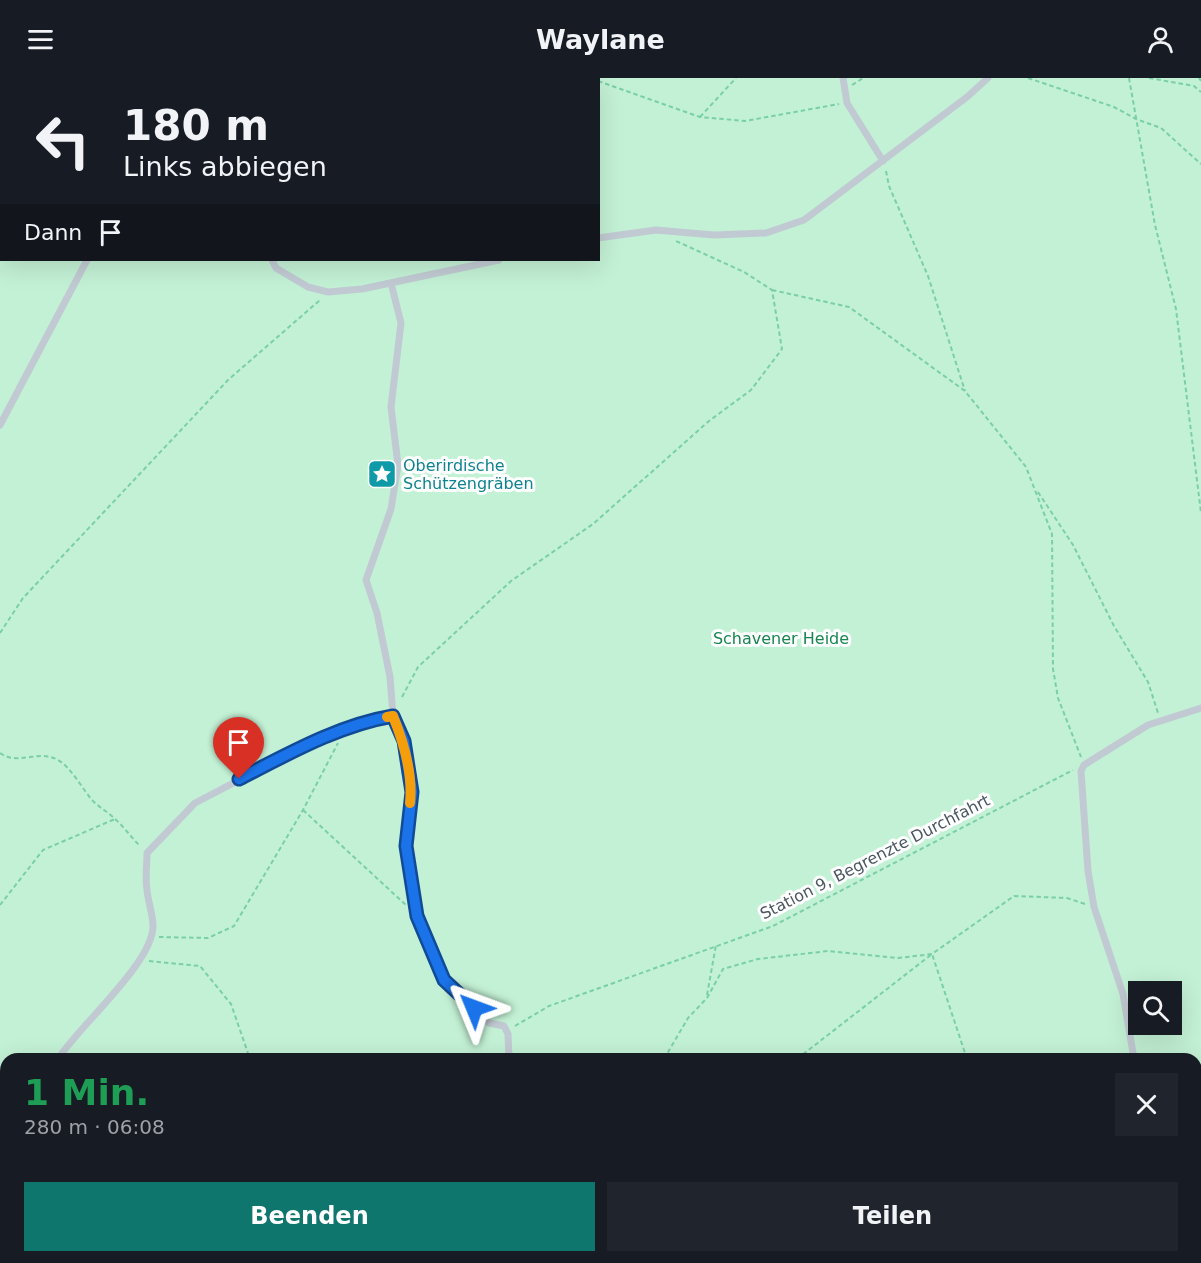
<!DOCTYPE html>
<html lang="de">
<head>
<meta charset="utf-8">
<style>
  body { margin:0; font-family:"DejaVu Sans",sans-serif; background:#20242c; color:#f1f3f6; height:100vh; display:flex; flex-direction:column; font-size:22px; white-space:nowrap }
  * { box-sizing:border-box; margin:0 }
  p { font-size:20px; color:#9ea1a6 }
  .icon { flex:none; width:33px; height:33px; fill:none; stroke:currentColor; stroke-width:2; stroke-linecap:round; stroke-linejoin:round }
  .map { position:relative; flex:1; overflow:hidden }
  .drawer { position:absolute; left:0px; top:975px; width:1202px; height:210px; display:flex; flex-direction:column; background:#171b24; border-radius:18px 18px 0 0; box-shadow:0 6px 24px #0002 }
  .drawer>* { flex:none }
  .banner { position:absolute; left:0px; top:0px; width:600px; height:183px; box-shadow:0 6px 24px #0002; background:#171b24; color:#f1f3f6; overflow:hidden }
  .fabs { position:absolute; left:1128px; top:903px; display:grid; gap:12px }
  .fabs a { display:grid; place-items:center; width:54px; height:54px; border-radius:0px; background:#171b24; box-shadow:0 6px 24px #0002; font-size:30px }
  .pin { position:absolute; display:grid; place-items:center; width:51px; height:51px; color:#fff; margin:-62px -26px; border-radius:50% 50% 50% 0; rotate:-45deg; box-shadow:0 0 6px #0007 }
  .pin .icon { rotate:45deg }
  .me { position:absolute; width:66px; margin:-33px; rotate:314deg; stroke-linejoin:round; filter:drop-shadow(0 0 4px #0008) }
  .turn { display:flex; align-items:center; gap:21px; height:126px; padding:0 24px; font-size:27px }
  .turn .icon { width:78px; height:78px; stroke-width:2.5 }
  .turn b { display:block; font-size:42px; line-height:51px }
  .then { display:flex; align-items:center; height:57px; padding:0 24px; background:#0003; gap:12px; font-size:22px }
  .round { display:grid; place-items:center; flex:none; width:63px; height:63px; border-radius:0px; background:#20242c }
  .summary { display:flex; align-items:center; justify-content:space-between; height:102px; padding:0 24px }
  h1 { font-size:36px; font-weight:700; line-height:45px; color:#1e9e55 }
  .button { display:flex; gap:12px; margin-top:auto; padding:12px 24px }
  .button a { flex:1; height:69px; border-radius:0px; background:#0f766e; color:#fff; font-size:24px; font-weight:700; line-height:69px; text-align:center }
  .button a+a { background:#20242c; color:#f1f3f6 }
  header { display:flex; justify-content:space-between; align-items:center; height:78px; padding:0 24px; background:#171b24; font-size:27px; font-weight:700 }
  .map>svg:first-child { display:block }
  .green { fill:#c3f1d5; fill-rule:evenodd }
  .lines { fill:none; stroke-linecap:round; stroke-linejoin:round }
  .path { stroke:#7ad0a6; stroke-width:2; stroke-dasharray:4.5 3; stroke-linecap:butt }
  .lane { stroke:#c1cad2; stroke-width:7 }
  .route-casing { stroke:#114b97; stroke-width:15 }
  .route { stroke:#1a73e8; stroke-width:10 }
  .slow { stroke:#f59e0b; stroke-width:10 }
  .labels { text-anchor:middle; dominant-baseline:central; stroke-width:6; stroke-linejoin:round; paint-order:stroke }
  .culture-label { font-size:16px; fill:#0d838f; stroke:#fff; text-anchor:start }
  .park-label { font-size:16px; fill:#17864f; stroke:#fff }
  .street-label { font-size:16px; fill:#4a5661; stroke:#fff }
</style>
</head>
<body>
<header><svg class="icon" aria-label="menu" viewBox="0 0 24 24"><path d="M4 6h16M4 12h16M4 18h16"/></svg>Waylane<svg class="icon" aria-label="person" viewBox="0 0 24 24"><circle cx="12" cy="8" r="4"/><path d="M4 21q1-7 8-7t8 7"/></svg></header>
<div class="map">
<svg width="1201" height="1185" viewBox="0 0 1201 1185">
  <rect width="100%" height="100%" fill="#f5f3f3"/>
  <path class="green" d="M0,0H1201V1185H0ZM2,2H598V182H2ZM1138,914H1172V946H1138ZM6,981H1196V1179H6Z"/>
  <g class="lines">
    <path class="path" d="M346,0L349,2
      M591,0L596,2
      M1028,0L1114,29L1136,41L1161,50L1201,86
      M1129,0L1155,147L1176,231L1201,435
      M1149,0L1194,8L1201,14
      M1199,0L1201,3
      M49,2L50,0
      M401,2L404,0
      M598,3L700,39L745,43L839,26
      M852,7L863,0
      M700,39L736,0
      M886,93L889,108L928,198L965,313
      M0,94L2,91
      M772,212L849,229L965,313L1026,389L1052,456L1053,591L1058,620L1081,679
      M1038,414L1073,467L1114,548L1148,604L1158,635
      M0,555L23,520L228,302L320,222
      M402,619L418,589L511,503L593,446L709,343L751,312L782,271L772,212L744,194L676,163
      M0,675C18,688 39,671 58,682C72,690 82,711 93,723C100,730 108,734 115,741C124,749 131,759 140,768
      M303,732L407,828
      M0,827L43,772L115,741
      M159,859L208,860L234,848L303,732L338,665
      M149,883L200,888L231,926L250,981
      M707,917L716,867
      M515,948L549,928L773,848L1073,692
      M666,980L690,981
      M664,981L688,940L707,920L723,891L758,881L828,873L898,880L932,876L1014,818L1067,820L1085,826
      M797,981L932,876L967,981
      M1196,1007L1201,1008
      M1196,1175L1201,1169
      M78,1179L80,1185
      M284,1179L285,1185
      M995,1179L998,1185
      M1127,1179L1129,1185
      M0,1185H1
      M638,1185L641,1179
      M828,1185L837,1179
      M891,1185L900,1179
      M1185,1185L1191,1179"/>
    <path class="lane" d="M167,0L168,2
      M843,0L847,25L883,83
      M598,160L656,152L714,157L766,155L804,142L967,19L988,0
      M272,182L276,190L308,209L328,214L362,211L499,182
      M391,205L401,245L391,329L398,387L391,431L366,502L377,535L390,599L393,638
      M0,347L87,182
      M58,981C79,948 153,885 153,848C153,836 148,824 147,812C145,800 147,787 147,775L195,725L295,673L368,642L393,638L404,663L412,715L406,768L417,838L444,902L489,945L504,948L508,956L509,981
      M1134,981L1123,916L1094,829L1088,793L1081,693L1084,687L1148,647L1201,630
      M0,1073L6,1065
      M520,1179L523,1185
      M736,1185L743,1179"/>
  </g>
  <g class="lines">
    <g class="route-casing">
      <path id="route" d="M239,701C288,676 339,647 393,638L404,663L412,714L406,768L417,838L444,902L474,930"/>
    </g>
    <use href="#route" class="route"/>
    <path class="slow" d="M387,639L393,638C404,665 413,696 410,725"/>
  </g>
  <defs>
    <g id="sight-square" transform="scale(1.5)"><rect x="-9" y="-9" width="18" height="18" rx="4" fill="#0f9aa8" stroke="#fff"/><path d="M0-6L1.8-2.2L6-1.7L2.9 1.2L3.7 5.4L0 3.3L-3.7 5.4L-2.9 1.2L-6-1.7L-1.8-2.2Z" fill="#fff"/></g>
  </defs>
  <g fill-rule="evenodd">
    <use href="#sight-square" x="382" y="396"/>
  </g>
  <g class="labels">
    <g class="culture-label">
      <text x="403" y="387">Oberirdische<tspan x="403" dy="18">Schützengräben</tspan></text>
    </g>
    <g class="park-label">
      <text x="781" y="560">Schavener Heide</text>
    </g>
    <g class="street-label">
      <text transform="translate(875 779) rotate(-27)">Station 9, Begrenzte Durchfahrt</text>
    </g>
  </g>
</svg>
<div class="fabs">
<a><svg class="icon" aria-label="search" viewBox="0 0 24 24"><circle cx="10" cy="10" r="6"/><path d="M15 15l6 6"/></svg></a>
</div>
<div class="pin" style="left:239px;top:701px;background:#d93025"><svg class="icon" aria-label="arrive" viewBox="0 0 24 24"><path d="M6 21V4h12l-3 4 3 4H6"/></svg></div>
<svg class="me" style="left:474px;top:930px" viewBox="-20 -20 40 40"><path d="M0-17L14 15 0 8-14 15z" fill="#1a73e8" stroke="#fff" stroke-width="4"/></svg>
<div class="banner">
<div class="turn"><svg class="icon" aria-label="left" viewBox="0 0 24 24"><path d="M17 20v-9H6M10 6l-5 5 5 5"/></svg><div><b>180 m</b>Links abbiegen</div></div>
<div class="then">Dann<svg class="icon" aria-label="arrive" viewBox="0 0 24 24"><path d="M6 21V4h12l-3 4 3 4H6"/></svg></div>
</div>
<section class="drawer">
<div class="summary"><div><h1>1 Min.</h1><p>280 m · 06:08</p></div><a class="round"><svg class="icon" aria-label="close" viewBox="0 0 24 24"><path d="M6 6l12 12M18 6L6 18"/></svg></a></div>
<div class="button"><a>Beenden</a><a>Teilen</a></div>
</section>
</div>
</body>
</html>
